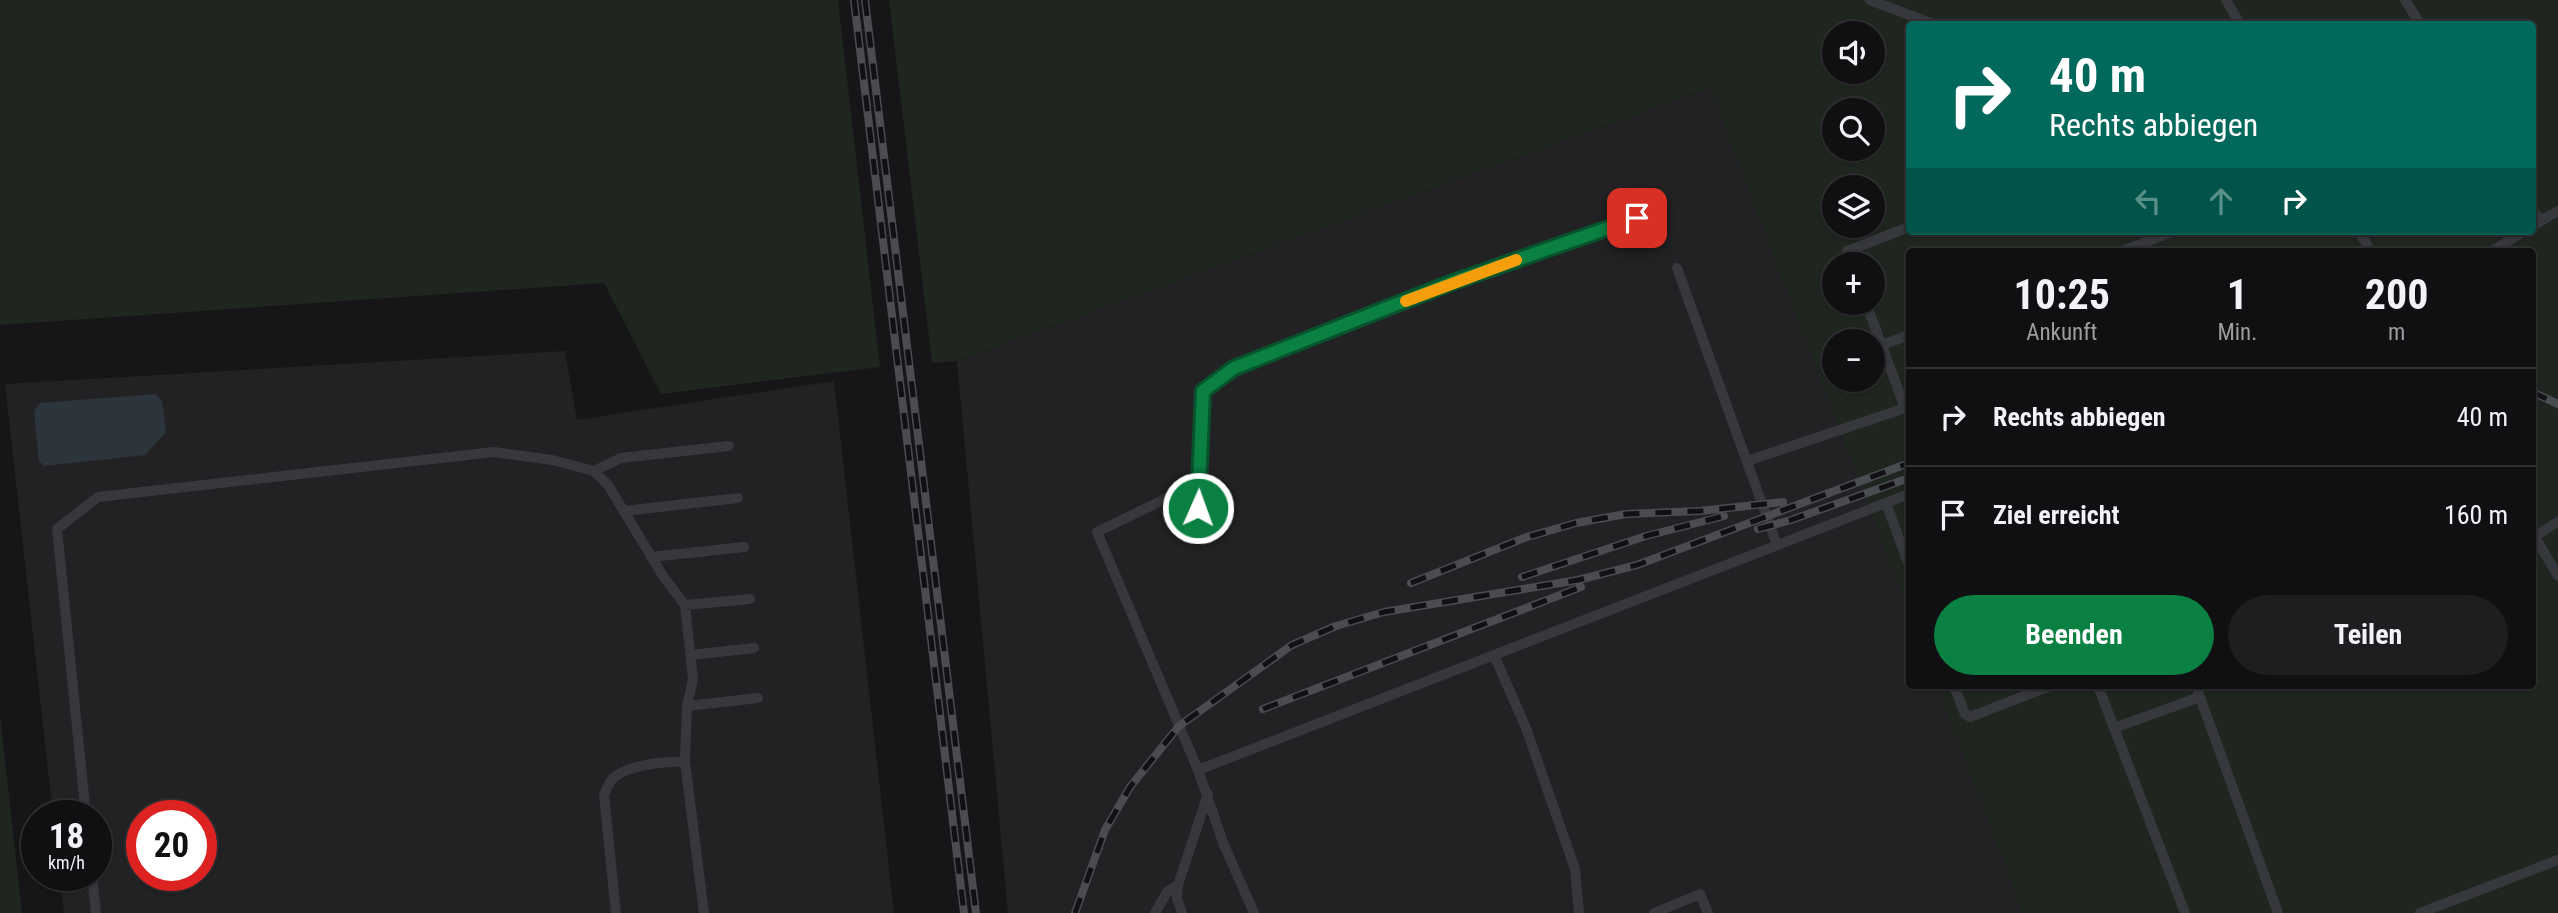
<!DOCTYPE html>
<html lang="de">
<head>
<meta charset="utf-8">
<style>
  body { margin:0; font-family:"Roboto Condensed",sans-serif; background:#1e1e20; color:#f1f3f6; height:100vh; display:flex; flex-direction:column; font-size:26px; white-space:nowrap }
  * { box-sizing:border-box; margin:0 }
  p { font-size:23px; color:#9c9d9f }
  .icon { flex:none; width:38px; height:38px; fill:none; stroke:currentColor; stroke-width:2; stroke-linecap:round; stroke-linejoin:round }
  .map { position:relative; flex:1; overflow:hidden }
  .side { position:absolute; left:1906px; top:248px; width:630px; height:441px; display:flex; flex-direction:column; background:#101012; border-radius:7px; box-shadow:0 2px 5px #0004,0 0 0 2px #303032 }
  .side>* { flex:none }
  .top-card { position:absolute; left:1906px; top:21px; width:630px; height:214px; border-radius:7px; box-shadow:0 2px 5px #0004,0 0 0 2px #303032; background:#00695c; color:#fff; overflow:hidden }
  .buttons { position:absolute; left:1822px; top:21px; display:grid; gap:14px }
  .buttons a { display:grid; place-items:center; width:63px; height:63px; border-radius:50%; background:#101012; box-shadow:0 2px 5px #0004,0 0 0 2px #303032; font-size:35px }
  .speed { position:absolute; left:21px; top:800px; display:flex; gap:14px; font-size:35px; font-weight:700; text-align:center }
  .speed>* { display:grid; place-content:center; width:91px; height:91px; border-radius:50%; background:#101012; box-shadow:0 2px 5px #0004,0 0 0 2px #303032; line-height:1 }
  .speed small { font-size:18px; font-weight:400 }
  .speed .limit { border:10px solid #d22; background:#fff; color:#111 }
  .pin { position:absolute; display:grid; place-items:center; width:60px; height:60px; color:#fff; margin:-30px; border-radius:14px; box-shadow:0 4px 10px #0006 }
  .me { position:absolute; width:77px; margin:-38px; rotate:2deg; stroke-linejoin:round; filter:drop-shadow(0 0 5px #0008) }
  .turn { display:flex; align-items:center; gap:24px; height:147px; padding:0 28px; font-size:32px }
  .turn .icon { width:91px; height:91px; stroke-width:2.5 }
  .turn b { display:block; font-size:49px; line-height:60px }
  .lanes { display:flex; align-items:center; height:66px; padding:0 28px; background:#0003; justify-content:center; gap:35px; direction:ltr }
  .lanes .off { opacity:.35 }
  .eta { display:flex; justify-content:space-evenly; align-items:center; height:119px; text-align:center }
  .eta b { font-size:42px; font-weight:700; line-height:49px }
  .primary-button { display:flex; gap:14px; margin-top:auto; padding:14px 28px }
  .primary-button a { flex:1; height:80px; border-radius:42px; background:#0b8043; color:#fff; font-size:28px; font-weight:700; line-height:80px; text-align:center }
  .primary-button a+a { background:#1e1e20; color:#f1f3f6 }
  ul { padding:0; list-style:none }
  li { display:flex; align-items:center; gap:21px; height:98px; padding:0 28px; border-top:2px solid #303032 }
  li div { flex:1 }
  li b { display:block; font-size:26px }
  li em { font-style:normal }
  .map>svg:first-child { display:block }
  .built { fill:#222225; fill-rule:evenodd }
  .green { fill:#1e261f; fill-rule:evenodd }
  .water { fill:#2c353c }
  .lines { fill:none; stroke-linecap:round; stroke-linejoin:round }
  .service { stroke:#37383d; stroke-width:10 }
  .rail-casing { stroke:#4a4c52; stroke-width:8 }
  .rail { stroke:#111113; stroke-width:5; stroke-dasharray:16; stroke-linecap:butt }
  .route-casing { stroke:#07532c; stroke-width:18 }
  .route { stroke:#0b8043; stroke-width:12 }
  .slow { stroke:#f59e0b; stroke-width:12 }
</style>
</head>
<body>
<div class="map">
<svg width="2558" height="913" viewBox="0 0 2558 913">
  <rect width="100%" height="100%" fill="#161618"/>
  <path class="built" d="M1863,0H2558V881L2480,913H1008L957,361L1710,88ZM1909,24H2532V231H1909ZM1834,33H1872V72H1834ZM1834,110H1872V149H1834ZM1834,187H1872V226H1834ZM1909,252H2532V686H1909ZM1834,264H1872V303H1834ZM1834,341H1872V380H1834Z
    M565,351L577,420L834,381L894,913H64L60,875H96V816L53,815L5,384ZM142,816H201V875H142Z"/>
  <path class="green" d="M0,0H838L880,367L661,394L604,283L0,325Z
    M889,0H2558V913H2023L1937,686H2532V252H1909V613L1710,88L957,361L932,363ZM1909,24H2532V231H1909ZM1834,33H1872V72H1834ZM1834,110H1872V149H1834ZM1834,187H1872V226H1834ZM1834,264H1872V303H1834ZM1834,341H1872V380H1834Z
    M0,715L22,913H0Z"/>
  <path class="water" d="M155,394L162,401L166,432L145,455L44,466L39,461L34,411L40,403Z"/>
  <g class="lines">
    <path class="service" d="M1870,0L1933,24
      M2226,0L2240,24
      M2405,0L2420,24
      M2532,208L2540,221
      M2532,226L2558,211
      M2359,231L2371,252
      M2120,252L2174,231
      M2490,252L2525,231
      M1852,264L1847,251L1909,227
      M1677,268L1777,545
      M1882,345L1909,335
      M1747,461L1905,408L1866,303
      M594,471L621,458L729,446
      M1886,503L1909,565
      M624,511L738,498
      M2532,532L2558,576
      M2535,536L2558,522
      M651,557L744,547
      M685,605L750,599
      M691,655L754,648
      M1494,655L1526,728L1575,869L1579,913
      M1954,686L1965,714L1970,717L2050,686
      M2098,686L2185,913
      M2196,686L2278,913
      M687,706L758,698
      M2114,728L2200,697
      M1198,770L1909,494
      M86,816L57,529L98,497L494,452L552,460L594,471L608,485L663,576L685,605L693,679L687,706L685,761L704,913
      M92,875L96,913
      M616,913L604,795C606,791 609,783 612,779C628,764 665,762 685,761
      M1155,913L1167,892L1178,885
      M1182,913L1177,898L1178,885L1208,794
      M1254,913L1224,845L1198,770L1097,532L1165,499L1198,508L1203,391L1234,368L1453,282L1637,218
      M1654,913L1700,894L1708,913
      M2420,913L2558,860"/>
    <g class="rail-casing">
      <path id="rail" d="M854,0L964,913
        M865,0L976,913
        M2532,392L2558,404
        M1758,529L1791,520L1909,478
        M1522,577L1646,536L1724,516
        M1411,583L1524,538L1576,523L1626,514L1700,511L1783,502
        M1263,709L1581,587
        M1075,913L1105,830L1130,787L1179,726L1292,645L1336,626L1384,612L1578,580L1637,565L1909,463"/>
    </g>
    <use href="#rail" class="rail"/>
  </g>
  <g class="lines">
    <g class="route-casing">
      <path id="route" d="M1198,508L1203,391L1234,368L1453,282L1637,218"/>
    </g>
    <use href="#route" class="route"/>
    <path class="slow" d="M1406,301L1516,260"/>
  </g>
</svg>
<div class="buttons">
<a><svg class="icon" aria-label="sound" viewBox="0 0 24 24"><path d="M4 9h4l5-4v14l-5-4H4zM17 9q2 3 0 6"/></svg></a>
<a><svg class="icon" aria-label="search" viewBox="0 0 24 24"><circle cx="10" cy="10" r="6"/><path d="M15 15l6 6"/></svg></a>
<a><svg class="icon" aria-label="layers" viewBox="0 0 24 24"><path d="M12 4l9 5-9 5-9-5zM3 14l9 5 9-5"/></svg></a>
<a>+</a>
<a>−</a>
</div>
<div class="speed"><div>18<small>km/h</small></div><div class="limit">20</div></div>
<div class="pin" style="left:1637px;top:218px;background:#d93025"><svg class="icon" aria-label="arrive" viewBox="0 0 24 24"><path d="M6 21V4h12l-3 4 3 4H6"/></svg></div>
<svg class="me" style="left:1198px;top:508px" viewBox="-20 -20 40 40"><circle r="17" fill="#0b8043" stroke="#fff" stroke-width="3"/><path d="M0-11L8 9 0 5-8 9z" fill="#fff"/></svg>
<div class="top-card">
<div class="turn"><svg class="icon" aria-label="right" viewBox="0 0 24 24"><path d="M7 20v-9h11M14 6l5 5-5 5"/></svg><div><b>40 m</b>Rechts abbiegen</div></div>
<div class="lanes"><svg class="icon off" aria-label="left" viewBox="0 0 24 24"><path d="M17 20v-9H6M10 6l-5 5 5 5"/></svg><svg class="icon off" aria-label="ahead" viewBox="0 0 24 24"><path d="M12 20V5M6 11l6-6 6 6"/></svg><svg class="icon" aria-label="right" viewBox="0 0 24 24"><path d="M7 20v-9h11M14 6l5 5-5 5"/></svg></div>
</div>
<section class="side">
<div class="eta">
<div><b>10:25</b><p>Ankunft</p></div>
<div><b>1</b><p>Min.</p></div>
<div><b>200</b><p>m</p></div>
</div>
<ul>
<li><svg class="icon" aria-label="right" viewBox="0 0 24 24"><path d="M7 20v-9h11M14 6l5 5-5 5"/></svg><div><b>Rechts abbiegen</b></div><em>40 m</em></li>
<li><svg class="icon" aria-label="arrive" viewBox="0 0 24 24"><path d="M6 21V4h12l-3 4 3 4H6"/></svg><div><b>Ziel erreicht</b></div><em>160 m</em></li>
</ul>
<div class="primary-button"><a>Beenden</a><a>Teilen</a></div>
</section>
</div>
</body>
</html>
